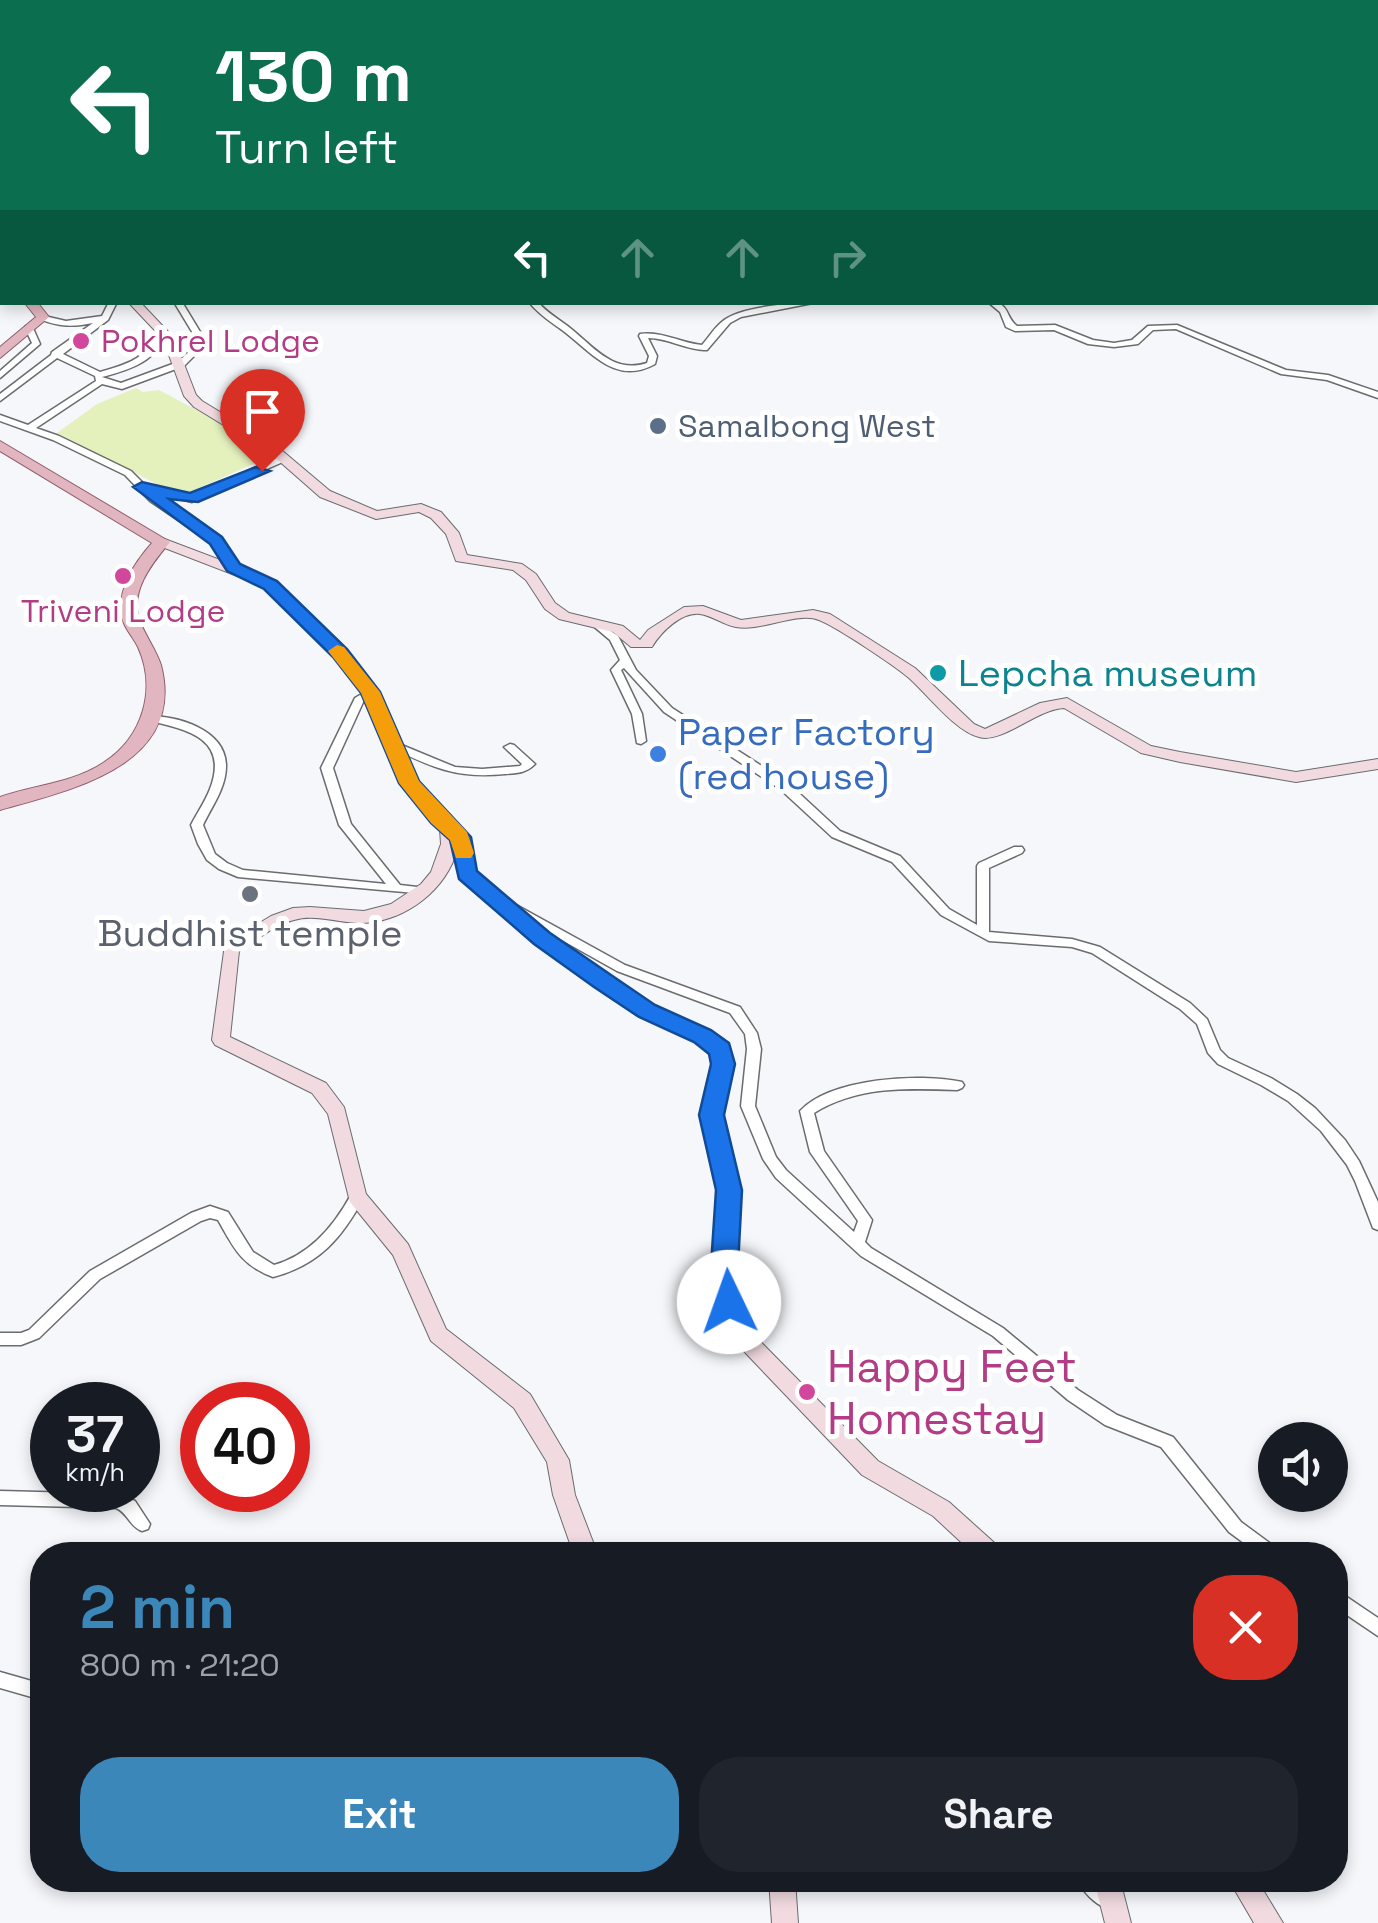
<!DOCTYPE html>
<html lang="en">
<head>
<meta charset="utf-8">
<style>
  body { margin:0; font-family:"Space Grotesk",sans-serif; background:#20242c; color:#f1f3f6; height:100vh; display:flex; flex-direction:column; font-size:38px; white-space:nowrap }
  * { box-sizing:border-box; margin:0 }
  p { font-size:32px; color:#9ea1a6 }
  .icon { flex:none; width:55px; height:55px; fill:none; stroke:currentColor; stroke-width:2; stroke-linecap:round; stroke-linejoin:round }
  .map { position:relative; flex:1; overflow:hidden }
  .panel { position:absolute; left:30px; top:1542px; width:1318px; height:350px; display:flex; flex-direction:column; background:#171b24; border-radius:40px; box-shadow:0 5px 15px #0003 }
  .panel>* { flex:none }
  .banner { position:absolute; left:0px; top:0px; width:1380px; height:305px; box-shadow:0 5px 15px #0003; background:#0b6e4f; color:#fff; overflow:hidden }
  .buttons { position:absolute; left:1258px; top:1422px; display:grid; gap:20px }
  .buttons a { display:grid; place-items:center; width:90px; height:90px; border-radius:50%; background:#171b24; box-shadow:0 5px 15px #0003; font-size:50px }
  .speed { position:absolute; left:30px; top:1382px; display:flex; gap:20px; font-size:50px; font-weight:700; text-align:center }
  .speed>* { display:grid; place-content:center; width:130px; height:130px; border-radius:50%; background:#171b24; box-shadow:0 5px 15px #0003; line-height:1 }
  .speed small { font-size:25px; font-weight:400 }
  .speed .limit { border:15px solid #d22; background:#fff; color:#111 }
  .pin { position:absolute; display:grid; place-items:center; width:85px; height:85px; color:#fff; margin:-102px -42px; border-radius:50% 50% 50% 0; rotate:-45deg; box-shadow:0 0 10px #0007 }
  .pin .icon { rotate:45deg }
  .me { position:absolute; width:110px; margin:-55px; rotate:357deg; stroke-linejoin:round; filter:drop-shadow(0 0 8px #0008) }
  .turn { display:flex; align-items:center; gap:35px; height:210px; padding:0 50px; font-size:45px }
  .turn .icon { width:130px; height:130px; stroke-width:2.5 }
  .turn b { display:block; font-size:70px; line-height:85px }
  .lanes { display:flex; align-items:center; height:95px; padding:0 50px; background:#0003; justify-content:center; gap:50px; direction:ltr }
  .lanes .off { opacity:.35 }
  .round { display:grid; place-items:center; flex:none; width:105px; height:105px; border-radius:40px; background:#20242c }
  .overview { display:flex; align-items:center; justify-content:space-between; height:170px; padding:0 50px }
  h1 { font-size:60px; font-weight:600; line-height:75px; color:#3b87ba }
  .action { display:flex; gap:20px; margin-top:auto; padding:20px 50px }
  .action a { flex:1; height:115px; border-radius:40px; background:#3b87ba; color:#fff; font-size:40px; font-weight:600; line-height:115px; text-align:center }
  .action a+a { background:#20242c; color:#f1f3f6 }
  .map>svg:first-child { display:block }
  .green { fill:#e4f1bd }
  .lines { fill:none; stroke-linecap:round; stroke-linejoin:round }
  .street-casing { stroke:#6a6c6f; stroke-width:3 }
  .secondary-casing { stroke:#6a6c6f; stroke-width:2 }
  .primary-casing { stroke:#8e5e6a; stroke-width:2 }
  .street { fill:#fff; fill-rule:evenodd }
  .secondary { fill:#f1dae0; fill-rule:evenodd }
  .primary { fill:#e2b6c0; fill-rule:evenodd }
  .route { fill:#1a73e8; stroke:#114b97; stroke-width:2.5 }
  .slow { fill:#f59e0b }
  .hotel-dot { fill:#d1479c; stroke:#fff; stroke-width:4 }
  .service-dot { fill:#5c6f8a; stroke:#fff; stroke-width:4 }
  .culture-dot { fill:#0f9aa8; stroke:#fff; stroke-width:4 }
  .shop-dot { fill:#3f7fe0; stroke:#fff; stroke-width:4 }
  .worship-dot { fill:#6b7280; stroke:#fff; stroke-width:4 }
  .labels { text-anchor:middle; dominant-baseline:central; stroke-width:10; stroke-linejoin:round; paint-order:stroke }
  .far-hotel-label { font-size:32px; fill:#b23c85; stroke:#fff; text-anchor:start }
  .far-service-label { font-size:32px; fill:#4e5e75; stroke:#fff; text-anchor:start }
  .culture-label { font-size:38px; fill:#0d838f; stroke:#fff; text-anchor:start }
  .shop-label { font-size:38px; fill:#366cbe; stroke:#fff; text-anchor:start }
  .worship-label { font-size:38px; fill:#5b616d; stroke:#fff }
  .near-hotel-label { font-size:45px; fill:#b23c85; stroke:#fff; text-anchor:start }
</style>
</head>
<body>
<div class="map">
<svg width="1378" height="1923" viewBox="0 0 1378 1923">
  <rect width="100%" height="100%" fill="#f5f7fb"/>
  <path class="green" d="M136,388L143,392L159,390L274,451L276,458L262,460L199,488L195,495L174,493L57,433L97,404Z"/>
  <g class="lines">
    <g class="street-casing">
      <path id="street" d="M30,0H36L38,2H32Z
        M115,0H121L122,2H116Z
        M173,0H179L181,2H175Z
        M1152,0H1158L1160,2H1154Z
        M109,302H117L108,320L63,354L100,372C128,364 150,358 158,328L165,330C160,361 129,370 102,377L121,383L178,362L191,350L194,335L174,302H182L202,335L199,351L184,366L122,389L102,384L36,428L59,436L131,471L145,485L191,496L279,457H285V461L192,502L152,492L219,539L238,567L236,569H230L212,543L150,501L125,475L53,440L0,421V415L28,425L96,381L95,376L57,358L0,401V394L51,355L52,352L93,323C74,327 58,327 40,319V315L66,321L102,316Z
        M529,302H538C547,313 559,319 570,328C594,347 613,374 647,363L649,356L639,336L640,334C663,331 680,343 702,345C709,337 715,327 723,321C739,307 796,302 818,302L741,317L730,323L707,350H704C684,349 668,338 648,338L657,356L655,364C617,385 594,355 566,333C553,323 540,316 529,302Z
        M988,302C1011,302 1004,316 1017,326L1055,325L1093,340L1114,343L1132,340L1148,326L1177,325L1286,370L1328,375L1378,392V398L1327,380L1281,374L1176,329L1153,330L1138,344L1114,347L1088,344L1054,330L1015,331L1006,327L1000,312Z
        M26,326H32L40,344L0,378V371L32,343L25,328Z
        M596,621L618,636L636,670L672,708L788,783L840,831L900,856L949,909L977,925V866L979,863L1014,847H1022L1024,850L1022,853L989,868V932L1072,939L1100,947L1190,1003L1207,1019L1220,1050L1228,1058L1271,1078L1297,1094L1315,1108L1345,1140L1359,1161L1378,1202V1230L1373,1228L1355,1181L1347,1165L1321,1131L1288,1101L1261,1085L1218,1064L1208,1053L1197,1024L1180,1009L1092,953L1072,947L989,941L941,915L892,862L832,837L780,789L664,712L624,668L621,670L642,714L646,741L641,744L637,743L632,714L611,670L620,660L610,640L591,624Z
        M360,695L365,698L333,768L351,824L400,885L426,888L428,891L426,894L238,877L219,869L207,860L198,844L191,825C197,813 205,802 210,789C230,737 185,729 146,720L145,718L146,716C176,715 226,729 226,766C226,788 212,806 203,825L215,854L227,863L243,870L386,884L339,825L321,768L355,698Z
        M392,741L455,767L482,769L520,766L522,764L504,747L510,744L514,745L535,764C526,773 518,773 505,774C456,779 431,767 388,746L386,744Z
        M507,900L625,965L740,1007L757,1033L761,1049L755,1106L776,1157L786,1170L854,1232L858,1221L810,1152L800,1111C831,1078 919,1073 962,1082L964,1085L962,1088L957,1090C908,1088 857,1086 814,1113L824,1151L872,1220L865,1242L871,1248L1003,1328L1078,1390L1117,1415L1173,1437L1241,1522L1279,1550L1281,1555H1260L1229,1532L1161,1447L1105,1425L1068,1400L993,1336L861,1256L776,1178L763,1159L741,1106L747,1049L745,1034L730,1013L617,971L503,907L501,904L503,901Z
        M357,1191L362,1193L364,1197C342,1238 319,1265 273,1277C241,1265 234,1248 218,1220L210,1218L201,1221L100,1279L39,1338L21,1345H0V1333H21L29,1330L90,1271L191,1213L210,1206L228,1212L253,1252L274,1265C310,1255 335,1225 352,1193Z
        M0,1491L117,1494L135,1501L150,1524L148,1529L142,1531C130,1527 128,1513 116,1508L0,1505Z
        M1335,1589L1378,1618V1636L1335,1607Z
        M0,1672L42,1684V1700L0,1688Z
        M1078,1880H1100L1113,1892L1115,1899L1113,1906L1106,1908C1095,1904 1082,1891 1078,1880Z"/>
    </g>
    <g class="secondary-casing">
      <path id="secondary" d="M128,302H140L174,338L196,395L202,401L279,448L330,491L377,511L421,504L441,512L459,533L467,555L522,564L536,574L555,603L569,613L623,626L640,640L648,630L684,607L703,606L741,620L813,610L830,614L915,668L974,724L985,729L1040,703L1067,698L1151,746L1180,752L1296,772L1378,759V769L1296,782L1180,762L1141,753L1064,708C1037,709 1002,744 979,737C955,731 928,695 909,678C895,666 837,627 819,620C798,611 760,632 736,627C724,625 713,616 700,614C681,612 661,632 652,647H631L613,632L559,619L545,609L526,580L513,570L456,561L446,534L431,518L419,512L376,519L320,497L271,454L194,407L184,396L163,339Z
        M162,538L273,580L345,650L377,692L417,782L444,815L468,837L474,872L548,934L653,1006L709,1031L726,1045L732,1064L720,1115L739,1190L735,1265L739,1302L752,1333L878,1461L949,1502L999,1547L1003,1555H975L933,1516L862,1475L737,1344L719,1302L715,1265L719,1190L702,1115L714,1064L711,1053L697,1041L641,1016L536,942L460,878L455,857C440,896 399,924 357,923C336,922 314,914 294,920C274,925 257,940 239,951L230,1037L326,1083L344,1107L366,1194L408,1244L446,1329L530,1394L569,1460L575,1495L598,1555H574L553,1495L547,1462L514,1408L431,1341L393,1255L350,1202L328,1114L312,1093L215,1045L212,1040L225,944L271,916L293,908L310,907L364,911L391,904L421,884L431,872L441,844L440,829L402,783L363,693L335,656L263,586L157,545L155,542Z
        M769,1880H795L798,1923H772Z
        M1094,1880H1120L1131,1923H1105Z
        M1229,1880H1257L1283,1923H1254Z"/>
    </g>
    <g class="primary-casing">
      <path id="primary" d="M0,267L2,268V277L0,276Z
        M24,302H37L49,317L0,358V347L36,317Z
        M0,441L170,542C152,563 127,594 141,624C147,638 156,650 161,665C187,766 70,790 0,810V797C34,785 73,783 103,763C143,738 157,689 138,647C132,635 122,626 121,612C119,586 136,561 152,543L0,451Z"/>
    </g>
    <use href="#street" class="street"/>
    <use href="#secondary" class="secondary"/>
    <use href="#primary" class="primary"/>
  </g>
  <path class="route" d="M256,467L270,471L198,502L169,499L222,537L240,564L277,581L347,649L380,692L419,781L471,837L477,871L550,933L611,975L655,1005L711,1030L729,1043L735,1064L724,1115L742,1190L738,1266L743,1302L739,1310L729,1313L720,1310L711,1266L716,1190L699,1115L711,1064L709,1054L694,1042L639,1017L594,987L534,944L459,879L450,840L431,823L399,783L361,693L333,657L264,589L227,571L210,544L133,487L142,482L190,493Z"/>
  <path class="slow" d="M337,645L344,647L380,692L419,781L467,832L474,853L471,858H456L450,840L431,823L399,783L361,693L328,651Z"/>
  <g class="hotel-dot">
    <circle cx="81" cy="341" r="10"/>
    <circle cx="123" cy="576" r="10"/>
    <circle cx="807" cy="1392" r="10"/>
  </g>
  <circle class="service-dot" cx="658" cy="426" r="10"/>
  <circle class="culture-dot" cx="938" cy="673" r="10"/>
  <circle class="shop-dot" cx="658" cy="754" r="10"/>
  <circle class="worship-dot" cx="250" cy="894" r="10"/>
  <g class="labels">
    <g class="far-hotel-label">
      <text x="101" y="341">Pokhrel Lodge</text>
      <text x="123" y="611" text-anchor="middle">Triveni Lodge</text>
    </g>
    <g class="far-service-label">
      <text x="678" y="426">Samalbong West</text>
    </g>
    <g class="culture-label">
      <text x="958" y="673">Lepcha museum</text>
    </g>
    <g class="shop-label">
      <text x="678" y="732">Paper Factory<tspan x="678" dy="44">(red house)</tspan></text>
    </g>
    <g class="worship-label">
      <text x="250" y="933">Buddhist temple</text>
    </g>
    <g class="near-hotel-label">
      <text x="827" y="1366">Happy Feet<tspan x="827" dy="52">Homestay</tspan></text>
    </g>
  </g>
</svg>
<div class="buttons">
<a><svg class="icon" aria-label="sound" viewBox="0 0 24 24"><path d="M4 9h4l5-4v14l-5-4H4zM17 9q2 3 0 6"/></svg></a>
</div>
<div class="speed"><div>37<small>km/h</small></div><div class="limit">40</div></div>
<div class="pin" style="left:262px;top:471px;background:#d93025"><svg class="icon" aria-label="arrive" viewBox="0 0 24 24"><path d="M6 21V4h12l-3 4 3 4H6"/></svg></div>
<svg class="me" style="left:729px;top:1302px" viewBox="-20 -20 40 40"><circle r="19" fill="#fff"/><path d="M0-13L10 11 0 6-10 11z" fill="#1a73e8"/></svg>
<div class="banner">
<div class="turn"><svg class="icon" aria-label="left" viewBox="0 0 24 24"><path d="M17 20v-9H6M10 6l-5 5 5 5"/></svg><div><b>130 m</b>Turn left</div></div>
<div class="lanes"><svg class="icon" aria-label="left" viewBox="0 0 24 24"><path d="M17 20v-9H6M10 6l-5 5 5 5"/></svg><svg class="icon off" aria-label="ahead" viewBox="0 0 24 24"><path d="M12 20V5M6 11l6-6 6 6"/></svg><svg class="icon off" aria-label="ahead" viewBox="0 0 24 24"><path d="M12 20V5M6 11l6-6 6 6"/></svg><svg class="icon off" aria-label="right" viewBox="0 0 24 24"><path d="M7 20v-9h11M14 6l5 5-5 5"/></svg></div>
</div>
<section class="panel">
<div class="overview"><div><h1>2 min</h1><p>800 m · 21:20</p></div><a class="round" style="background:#d93025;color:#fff"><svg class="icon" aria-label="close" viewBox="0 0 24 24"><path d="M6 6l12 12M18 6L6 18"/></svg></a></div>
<div class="action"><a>Exit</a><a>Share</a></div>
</section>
</div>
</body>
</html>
